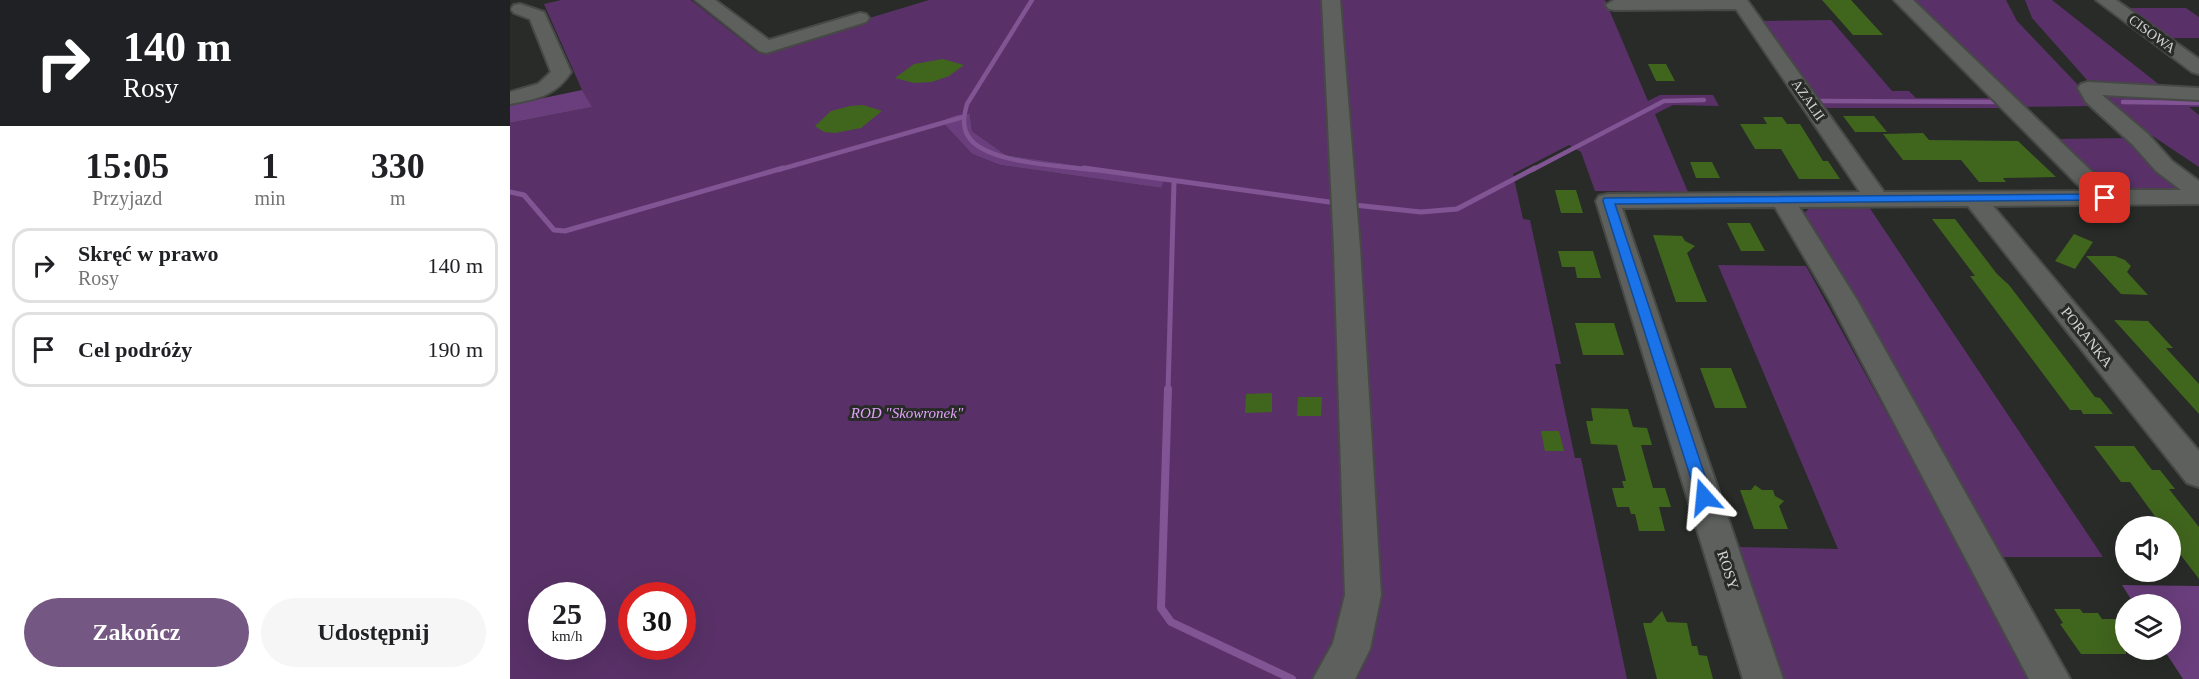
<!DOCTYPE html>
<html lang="pl">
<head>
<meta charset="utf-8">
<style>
  body { margin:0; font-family:Georgia,serif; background:#f6f6f6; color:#202124; height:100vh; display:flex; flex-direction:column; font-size:22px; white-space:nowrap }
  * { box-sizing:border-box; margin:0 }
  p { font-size:20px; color:#757577 }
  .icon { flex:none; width:33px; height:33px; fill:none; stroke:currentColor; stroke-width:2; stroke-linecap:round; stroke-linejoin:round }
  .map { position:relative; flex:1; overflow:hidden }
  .side { display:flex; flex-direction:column; background:#fff; width:510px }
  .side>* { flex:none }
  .top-card { background:#202124; color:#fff; overflow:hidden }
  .buttons { position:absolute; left:1605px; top:516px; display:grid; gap:12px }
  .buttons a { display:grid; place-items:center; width:66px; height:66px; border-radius:50%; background:#fff; box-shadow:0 6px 24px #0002; font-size:30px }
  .speed { position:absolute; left:18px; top:582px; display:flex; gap:12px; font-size:30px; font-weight:700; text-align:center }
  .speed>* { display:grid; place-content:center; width:78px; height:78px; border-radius:50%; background:#fff; box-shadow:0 6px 24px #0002; line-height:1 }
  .speed small { font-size:15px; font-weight:400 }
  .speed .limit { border:9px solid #d22; background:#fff; color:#111 }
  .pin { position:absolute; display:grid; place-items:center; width:51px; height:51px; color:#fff; margin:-26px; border-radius:12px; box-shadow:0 3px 9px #0006 }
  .me { position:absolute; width:66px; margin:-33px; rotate:342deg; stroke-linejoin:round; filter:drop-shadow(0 0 4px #0008) }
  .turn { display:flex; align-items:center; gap:21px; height:126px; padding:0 24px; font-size:27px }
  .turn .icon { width:78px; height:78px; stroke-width:2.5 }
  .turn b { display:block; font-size:42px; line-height:51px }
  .eta { display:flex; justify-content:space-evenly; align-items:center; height:102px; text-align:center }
  .eta b { font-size:36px; font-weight:800; line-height:42px }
  .primary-button { display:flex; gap:12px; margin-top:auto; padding:12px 24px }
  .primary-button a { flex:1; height:69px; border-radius:36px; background:#745782; color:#fff; font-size:24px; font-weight:800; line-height:69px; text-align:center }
  .primary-button a+a { background:#f6f6f6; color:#202124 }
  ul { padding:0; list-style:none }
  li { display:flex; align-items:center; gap:18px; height:75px; margin:0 12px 9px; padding:0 12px; border:3px solid #e0e0e0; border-radius:18px }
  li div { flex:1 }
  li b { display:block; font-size:22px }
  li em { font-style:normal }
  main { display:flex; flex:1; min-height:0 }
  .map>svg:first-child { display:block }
  .green { fill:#593168; fill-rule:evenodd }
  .forest { fill:#6a3e7c }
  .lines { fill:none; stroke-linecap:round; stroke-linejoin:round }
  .stream-far2 { stroke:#815494; stroke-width:4.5 }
  .stream-far1 { stroke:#815494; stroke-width:5 }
  .stream { stroke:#815494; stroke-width:8 }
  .building { fill:#40651d }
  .minor-casing { stroke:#474946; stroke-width:4 }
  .minor { fill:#5d605c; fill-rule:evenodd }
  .route { fill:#1a73e8; stroke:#114b97; stroke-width:1.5 }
  .labels { text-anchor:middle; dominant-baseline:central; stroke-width:6; stroke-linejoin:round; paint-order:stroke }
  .far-street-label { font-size:14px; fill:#d2d3d1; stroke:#282b27 }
  .street-label { font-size:15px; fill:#d2d3d1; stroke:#282b27 }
  .park-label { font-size:15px; font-style:italic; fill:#e1a2fc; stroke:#282b27 }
</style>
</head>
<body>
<main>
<section class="side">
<div class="top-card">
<div class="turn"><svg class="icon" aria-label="right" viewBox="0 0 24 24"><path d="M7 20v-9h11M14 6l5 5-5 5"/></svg><div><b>140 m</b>Rosy</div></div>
</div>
<div class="eta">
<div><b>15:05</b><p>Przyjazd</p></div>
<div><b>1</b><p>min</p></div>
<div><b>330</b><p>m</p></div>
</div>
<ul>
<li><svg class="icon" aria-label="right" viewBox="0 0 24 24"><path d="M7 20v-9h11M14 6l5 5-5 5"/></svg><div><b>Skręć w prawo</b><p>Rosy</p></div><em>140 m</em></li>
<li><svg class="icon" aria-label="arrive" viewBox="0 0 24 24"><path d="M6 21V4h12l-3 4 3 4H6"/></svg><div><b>Cel podróży</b></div><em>190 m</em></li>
</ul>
<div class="primary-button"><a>Zakończ</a><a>Udostępnij</a></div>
</section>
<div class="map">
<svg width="1689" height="679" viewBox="0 0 1689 679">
  <rect width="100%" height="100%" fill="#282b27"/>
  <path class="green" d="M51,0H181L247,52L419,0H1095L1138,101L1150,95H1203L1209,106L1163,105L1145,114L1178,192L1085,191L1071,152L1059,145L1003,174L1013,219L1020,220L1051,364H1045L1065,458H1071L1117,679H0V123L81,107L72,90L34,4ZM460,114L462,131L496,155L654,178L651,188L490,165L462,154L435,125ZM32,596H82V646H32ZM122,596H172V646H122Z
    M1399,0H1496L1507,21L1588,106L1510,107Z
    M1515,0H1542L1656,90L1577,80L1522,18Z
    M1613,8H1676L1689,17V38H1654Z
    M1321,20L1382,91H1399L1406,98H1487L1493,108H1310L1299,87L1251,21Z
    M1593,92L1689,98V107H1679L1689,115V167L1635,131L1589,95Z
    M1618,138L1678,189L1597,188L1542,139Z
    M1301,207H1359L1593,557H1487L1292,215Z
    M1208,265L1296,266L1523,679H1274L1227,547L1328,549Z"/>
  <path class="forest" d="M72,90L82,107L0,123V105Z
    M460,114L462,131L496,155L655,178L651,188L490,165L462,154L435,125L436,119L447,115Z
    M1612,585L1689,586V679H1673L1654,650H1660V604H1624Z"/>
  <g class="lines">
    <path class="stream-far2" d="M522,0L457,104C454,115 452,126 458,136C474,164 555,166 585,170
      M1311,101L1489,102
      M1613,102L1689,103
      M268,170L453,117
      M1022,170L1154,101L1194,100"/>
    <path class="stream-far1" d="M574,168L819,202
      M0,192L14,195L44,230L55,231L273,168
      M844,205L911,212L947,209L1025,168
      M658,391L664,182"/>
    <path class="stream" d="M658,389L651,608L661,622L782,679"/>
  </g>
  <path class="building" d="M1312,0H1341L1373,35H1343Z
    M433,59L454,65L439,76L422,82L404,83L385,78L404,64Z
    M1138,64H1156L1165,81H1146Z
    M353,105L372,111L351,128L325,133L314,132L305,126L321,111L340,106Z
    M1333,116H1364L1377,132H1345Z
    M1253,117H1272L1277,124H1290L1313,161H1318L1330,179H1289L1271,149H1245L1230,124H1257Z
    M1413,133L1419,140L1508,141L1546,177L1493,178L1496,182H1469L1451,160H1393L1373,134Z
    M1180,162H1202L1210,178H1186Z
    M1045,190H1066L1073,213H1051Z
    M1422,219H1445L1487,274L1499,285L1585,397L1590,398L1603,414H1573L1571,410H1560L1460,276H1465Z
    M1217,223H1240L1255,251H1231Z
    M1564,234L1583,242L1565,269L1545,261Z
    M1143,235L1172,236L1175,241L1185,246L1177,253L1197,302H1166Z
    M1048,251H1083L1091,278H1067L1065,267H1052Z
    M1576,256H1605L1615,260L1621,266L1617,272L1638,295L1611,294Z
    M1604,320L1638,321L1663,348H1656L1689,384V414Z
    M1065,323H1104L1114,355H1073Z
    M1190,368H1221L1237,408H1205Z
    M762,393V412L735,413L736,394Z
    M788,397H812L811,416H787Z
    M1081,408L1118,409L1123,427L1137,428L1142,445H1131L1143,488H1155L1161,507H1149L1155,531H1129L1125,514H1121L1119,507H1107L1102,488H1114L1112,481H1116L1107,445L1081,444L1076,421H1083Z
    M1031,431H1049L1054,451H1035Z
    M1584,446H1624L1642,470H1650L1665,489H1659L1689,527V579L1660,541V526H1652L1620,482H1611Z
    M1245,485L1252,490H1263L1265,496L1274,501L1269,506L1278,529H1244L1230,490H1241Z
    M1544,609H1570L1573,613H1588L1592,619H1616V654H1571L1550,624L1553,623Z
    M1152,611L1157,622L1177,623L1182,646H1187L1189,655L1197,656L1203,679H1147L1133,623H1141Z"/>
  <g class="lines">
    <g class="minor-casing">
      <path id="minor" d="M185,0H205L259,40L350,13L356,14L359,18L356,22L256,53L249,51Z
        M812,0H830L850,248L871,595L860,649L845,679H803L823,643L835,595L824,248Z
        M1104,0H1237L1374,192L1574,191L1384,0H1403L1601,190H1671L1646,171L1622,144L1576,102L1568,88L1571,84L1578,82L1689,88V100L1592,95L1638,134L1662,161L1689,181V204L1483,206L1689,451V487L1677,483L1458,206L1289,207L1347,300L1560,679H1519L1320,301L1265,207L1112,208L1273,679H1233L1086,201L1089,196L1098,194L1350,192L1226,9L1105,10L1099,9L1096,5Z
        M1586,0H1606L1689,59V74L1682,72Z
        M10,4L34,12L61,72C46,96 26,99 0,104V92L28,84L41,72L20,19L4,13L1,9L4,5Z"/>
    </g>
    <use href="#minor" class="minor"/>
  </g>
  <path class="route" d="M1595,194L1599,195V200L1105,204L1202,497L1200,501L1194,503L1188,501L1093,201L1094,198Z"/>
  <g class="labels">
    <g class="far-street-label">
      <text transform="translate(1642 34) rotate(36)">CISOWA</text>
      <text transform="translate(1298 100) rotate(55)">AZALII</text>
    </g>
    <g class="street-label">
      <text transform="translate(1577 337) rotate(51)">PORANKA</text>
      <text transform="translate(1218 570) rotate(72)">ROSY</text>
    </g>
    <g class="park-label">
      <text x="397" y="413">ROD "Skowronek"</text>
    </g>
  </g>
</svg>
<div class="buttons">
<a><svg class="icon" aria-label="sound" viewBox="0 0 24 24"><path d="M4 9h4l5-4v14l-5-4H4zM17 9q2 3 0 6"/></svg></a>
<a><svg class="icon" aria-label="layers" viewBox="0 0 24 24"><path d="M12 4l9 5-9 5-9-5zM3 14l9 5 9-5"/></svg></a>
</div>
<div class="speed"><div>25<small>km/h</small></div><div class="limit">30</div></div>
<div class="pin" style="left:1595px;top:198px;background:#d93025"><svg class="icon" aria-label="arrive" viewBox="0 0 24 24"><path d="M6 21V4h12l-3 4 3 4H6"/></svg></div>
<svg class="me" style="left:1194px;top:497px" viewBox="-20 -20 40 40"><path d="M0-17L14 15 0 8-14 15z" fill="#1a73e8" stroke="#fff" stroke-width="4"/></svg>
</div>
</main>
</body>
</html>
